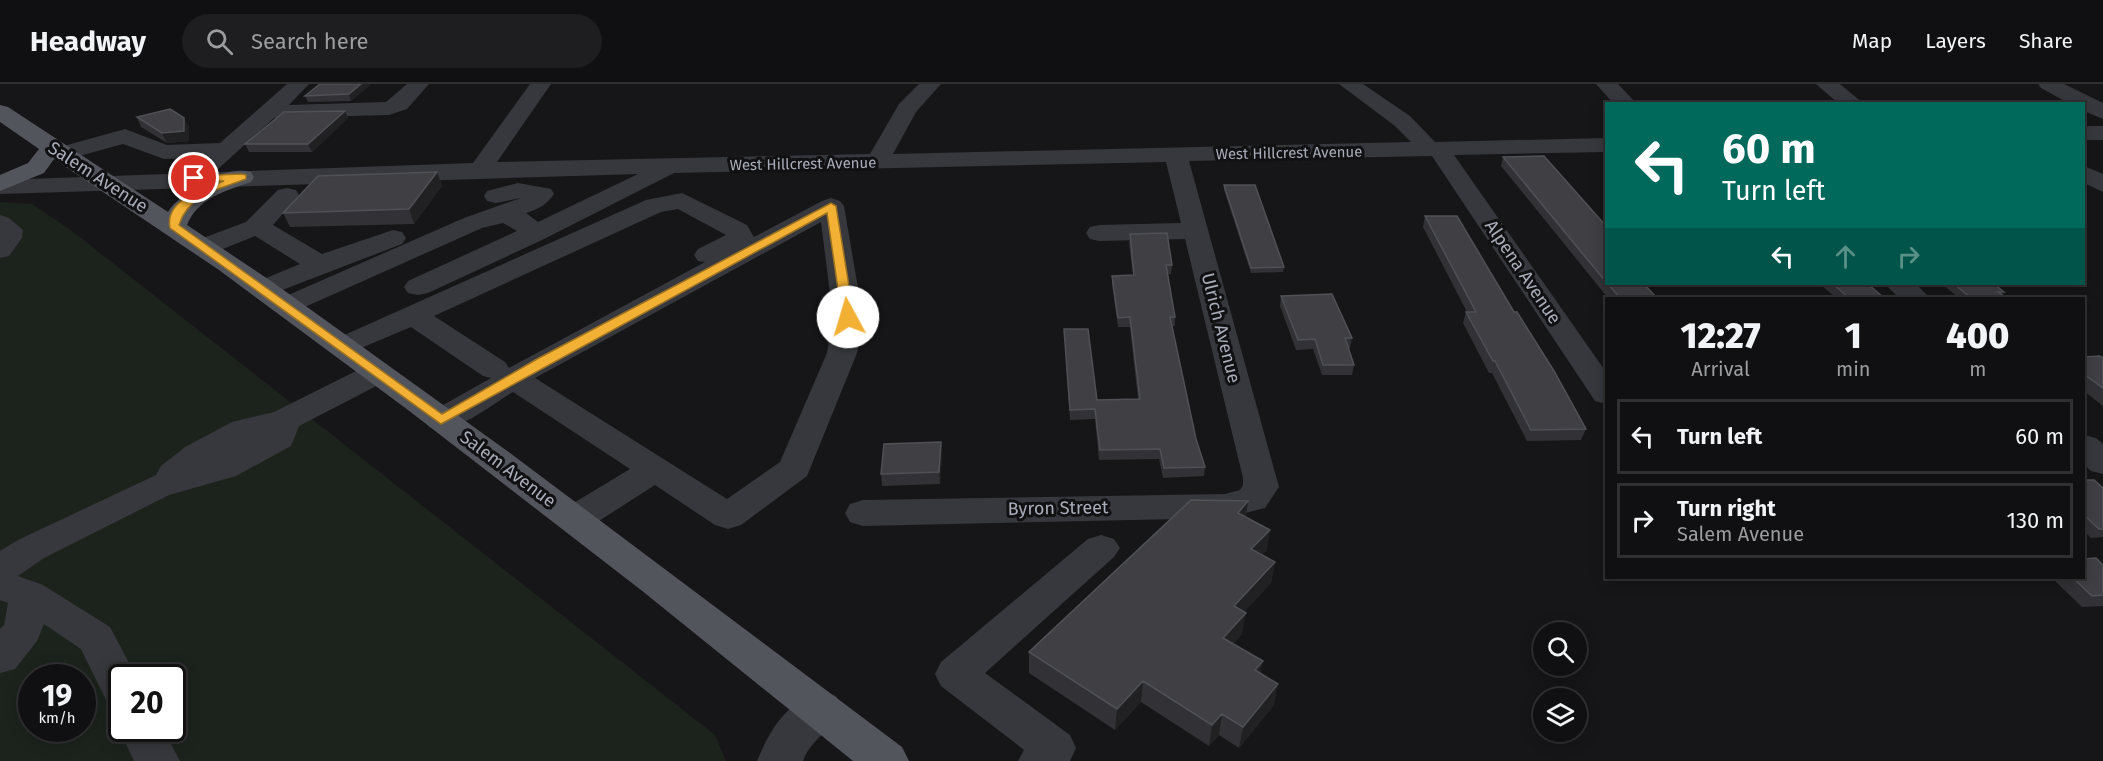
<!DOCTYPE html>
<html lang="en">
<head>
<meta charset="utf-8">
<style>
  body { margin:0; font-family:"Fira Sans",sans-serif; background:#1e1e20; color:#f1f3f6; height:100vh; display:flex; flex-direction:column; font-size:22px; white-space:nowrap }
  * { box-sizing:border-box; margin:0 }
  p { font-size:20px; color:#9c9d9f }
  .icon { flex:none; width:33px; height:33px; fill:none; stroke:currentColor; stroke-width:2; stroke-linecap:round; stroke-linejoin:round }
  .map { position:relative; flex:1; overflow:hidden }
  .details { position:absolute; left:1605px; top:213px; width:480px; height:282px; display:flex; flex-direction:column; background:#101012; border-radius:0px; box-shadow:0 3px 15px #0003,0 0 0 2px #303032 }
  .details>* { flex:none }
  .top-card { position:absolute; left:1605px; top:18px; width:480px; height:183px; border-radius:0px; box-shadow:0 3px 15px #0003,0 0 0 2px #303032; background:#00695c; color:#fff; overflow:hidden }
  .controls { position:absolute; left:1533px; top:538px; display:grid; gap:12px }
  .controls a { display:grid; place-items:center; width:54px; height:54px; border-radius:50%; background:#101012; box-shadow:0 3px 15px #0003,0 0 0 2px #303032; font-size:30px }
  .speed { position:absolute; left:18px; top:580px; display:flex; gap:12px; font-size:30px; font-weight:700; text-align:center }
  .speed>* { display:grid; place-content:center; width:78px; height:78px; border-radius:50%; background:#101012; box-shadow:0 3px 15px #0003,0 0 0 2px #303032; line-height:1 }
  .speed small { font-size:15px; font-weight:400 }
  .speed .limit { border:3px solid #111; border-radius:9px; background:#fff; color:#111 }
  .pin { position:absolute; display:grid; place-items:center; width:51px; height:51px; color:#fff; margin:-26px; border:3px solid #fff; border-radius:50%; box-shadow:0 2px 6px #0007 }
  .me { position:absolute; width:66px; margin:-33px; rotate:354deg; stroke-linejoin:round; filter:drop-shadow(0 0 4px #0008) }
  .turn { display:flex; align-items:center; gap:21px; height:126px; padding:0 18px; font-size:27px }
  .turn .icon { width:78px; height:78px; stroke-width:2.5 }
  .turn b { display:block; font-size:42px; line-height:51px }
  .lanes { display:flex; align-items:center; height:57px; padding:0 18px; background:#0003; justify-content:center; gap:30px; direction:ltr }
  .lanes .off { opacity:.35 }
  .eta { display:flex; justify-content:space-evenly; align-items:center; height:102px; text-align:center }
  .eta b { font-size:36px; font-weight:800; line-height:42px }
  ul { padding:0; list-style:none }
  li { display:flex; align-items:center; gap:18px; height:75px; margin:0 12px 9px; padding:0 6px; border:3px solid #303032; border-radius:0px }
  li div { flex:1 }
  li b { display:block; font-size:22px }
  li em { font-style:normal }
  header { display:flex; align-items:center; gap:36px; box-sizing:border-box; height:84px; padding:0 30px; background:#101012; border-bottom:2px solid #303032 }
  header strong { font-size:28px }
  nav { display:flex; gap:33px; margin-inline-start:auto; font-size:21px }
  .search { width:420px; height:54px; background:#1e1e20; display:flex; align-items:center; gap:15px; box-sizing:border-box; padding:0 21px; border-radius:33px; color:#9c9d9f; font-size:22px }
  .map>svg:first-child { display:block }
  .green { fill:#1c231d; fill-rule:evenodd }
  .lines { fill:none; stroke-linecap:round; stroke-linejoin:round }
  .minor { fill:#37383d; fill-rule:evenodd }
  .major { fill:#53555c; fill-rule:evenodd }
  .wall { fill:#323236 }
  .shaded-wall { fill:#212124 }
  .building { fill:#3f3f44; stroke:#4f5156; stroke-width:1.5 }
  .route { fill:#f2b134; stroke:#9d7322; stroke-width:1.5 }
  .labels { text-anchor:middle; dominant-baseline:central; stroke-width:6; stroke-linejoin:round; paint-order:stroke }
  .far-street-label { font-size:15px; fill:#a8adb8; stroke:#111113 }
  .street-label { font-size:18px; fill:#a8adb8; stroke:#111113 }
</style>
</head>
<body>
<header>
<strong>Headway</strong>
<div class="search"><svg class="icon" aria-label="search" viewBox="0 0 24 24"><circle cx="10" cy="10" r="6"/><path d="M15 15l6 6"/></svg>Search here</div>
<nav><a>Map</a><a>Layers</a><a>Share</a></nav>
</header>
<div class="map">
<svg width="2103" height="677" viewBox="0 0 2103 677">
  <rect width="100%" height="100%" fill="#161618"/>
  <path class="green" d="M0,118L32,120L72,147L715,651L726,677H0ZM32,594H82V645H32ZM122,594H172V645H122Z"/>
  <g class="lines">
    <path class="minor" d="M287,0H309L289,21L386,18L407,0H429L407,25L389,31L274,34L217,86H201L197,81L203,74L164,75L123,60L61,77L53,75L49,70L53,65L125,45L167,61L220,59Z
      M530,0H551L497,78L870,70L899,20L919,0H941L916,28L893,70L1411,58L1395,42L1339,0H1363L1410,32L1435,58L1606,54V68L1454,71L1606,288V320L1595,317L1432,72L1189,77L1279,403L1265,424L1225,434L863,442L850,438L845,429L850,420L863,416L1225,410L1240,406L1243,401V394L1185,155L1099,157L1090,155L1086,149L1090,143L1099,141L1181,139L1166,78L674,89L540,157L428,209L418,211L408,209L404,203L408,197L517,147L503,139L482,144L287,231L277,228L273,222L277,216L464,134L521,114L496,119L487,117L484,112L487,107L518,99L551,105L554,110C547,121 538,125 526,129L538,138L638,90L0,110V96L473,79Z
      M1596,0H1618L1637,20H1614Z
      M1816,0H1840L1864,20H1839Z
      M2038,0H2064L2103,19V35L2084,27V20H2070L2041,4Z
      M2084,42H2103V56H2084Z
      M2084,82L2103,90V108L2084,99Z
      M287,104L296,106L299,111L273,141L322,170L393,146L402,148L406,154L402,160L264,213L254,211L250,205L254,199L300,180L255,152L213,169L204,171L195,169L191,163L195,157L246,138L278,106Z
      M682,109L747,141L754,153L822,117L831,114L840,117L844,122L863,233L857,269L807,392L741,441L728,445L715,441L655,401L588,444L575,448L562,444L557,435L562,426L630,385L513,308C489,322 457,351 429,343L425,336L429,329L491,294L483,292L411,243L342,272L331,269L327,263L331,257L646,116ZM678,125L726,151L698,165L694,171L698,177L705,178L509,284L505,278L434,232L661,128ZM821,138L833,233L827,269L780,378L727,415L535,294Z
      M0,131L9,134L23,146L22,154L9,172L0,174Z
      M1885,200H1916L1930,214H1899Z
      M377,280L388,282L393,289L388,296L299,342L291,362L236,392L169,411L44,474L18,492L43,501L110,543L137,594H122V623L107,618L81,565L44,540L37,557L15,585L0,589V545L4,541L8,519L0,516V467L18,456L156,391L161,382L185,363L232,338L274,328L366,282Z
      M2084,351L2096,354L2103,360V390L2091,387L2084,380Z
      M1101,451L1114,455L1120,464L1114,473L985,589L1070,651L1076,664L1070,677H1018L1024,666L941,602L935,590L941,578L1088,455Z
      M821,607L836,612L843,625C832,646 811,655 803,677H757C771,644 785,620 821,607Z
      M122,640V645H163L180,677H134L119,645Z"/>
    <path class="major" d="M0,21L8,23L168,128C183,106 224,81 251,88L254,93L251,98C225,107 198,114 187,141L271,197L510,369L902,663L909,677H853L641,506L408,326L219,186L54,75L44,89L0,107V91L28,79L39,65L0,38Z"/>
  </g>
  <path class="wall" d="M371,0L351,17L308,18L305,12Z
    M345,27L348,34L312,68H249L245,60Z
    M137,33L184,34L189,44V57L167,59L141,43Z
    M1503,73L1606,142V200H1644L1657,214H1608L1501,82Z
    M437,88L442,102L414,140L290,143L283,129Z
    M1224,101L1284,183L1283,188L1251,189L1224,106Z
    M1425,132L1514,228L1586,345L1581,356L1527,357L1492,289H1489L1463,239L1466,228H1467L1423,143Z
    M1130,150L1172,181L1171,190H1168L1175,233V242H1172L1196,355L1205,383L1204,392L1163,394L1159,375L1099,376L1095,335L1070,336L1064,245L1097,316L1138,315L1130,243H1118L1112,201V192L1133,191L1129,159Z
    M1820,200H1868L1883,213L1882,214H1836Z
    M1942,200H1994L2004,208L2002,211L2007,214H1959Z
    M1281,212L1352,254L1350,264H1348L1354,281L1352,291H1322L1313,265L1296,266L1280,222Z
    M2084,273L2103,274V322L2084,307Z
    M941,358L942,369L940,400L882,402L881,390Z
    M2084,396L2103,404V453L2091,454L2084,447Z
    M1248,417L1246,433L1267,466L1262,471L1275,478L1271,499L1244,528L1242,550L1233,560L1261,590L1274,621L1239,664L1219,651L1209,662L1141,618L1115,646L1029,589V568Z
    M2103,481V522L2082,523L2052,494H2084Z"/>
  <path class="shaded-wall" d="M361,0H371L351,17L349,10Z
    M345,27L348,34L312,68L308,60Z
    M184,34L189,44V57L167,59L162,49Z
    M437,88L442,102L414,140L409,125Z
    M941,358L942,369L940,400L939,388Z
    M1248,417L1245,437L1238,429Z
    M1270,446L1267,466L1248,486L1251,465Z
    M1275,478L1271,499L1230,543L1234,522Z
    M1246,529L1242,550L1220,575L1223,554Z
    M1263,577L1259,598L1255,586Z
    M1143,597L1141,618L1115,646L1117,625Z
    M1278,600L1274,621L1239,664L1243,643Z
    M1222,630L1219,651L1209,662L1212,641Z"/>
  <path class="building" d="M320,0H361L349,10L305,12Z
    M170,25L184,34V47L162,49L137,33Z
    M345,27L308,60H245L284,28Z
    M1544,72L1606,142V198L1503,73Z
    M437,88L409,125L283,129L318,92Z
    M1224,101H1255L1284,183L1251,184Z
    M1425,132H1457L1514,228H1517L1554,287L1586,345L1531,346L1495,277H1493L1466,228H1476Z
    M1167,149L1172,181H1166L1175,233H1170L1196,355L1205,383L1164,384L1160,365L1100,366L1095,325L1070,326L1064,245H1088L1097,316L1140,315L1130,233L1118,234L1112,192L1134,191L1130,150Z
    M1608,200H1644L1657,214H1620Z
    M1833,200H1868L1883,213L1849,214Z
    M1954,200H1994L2004,208H1998L2007,214H1971Z
    M1332,210L1352,254H1345L1354,281H1323L1315,255L1298,256L1281,212Z
    M2100,272L2103,274V304L2084,290V273Z
    M941,358L939,388L881,390L884,360Z
    M2084,396H2094L2103,404V445H2099L2084,431Z
    M1191,416L1248,417L1238,429L1270,446L1251,465L1275,478L1234,522L1246,529L1223,554L1263,577L1255,586L1278,600L1243,643L1222,630L1212,641L1143,597L1117,625L1029,568Z
    M2096,474L2103,481V511L2092,512L2073,494H2084V475Z"/>
  <path class="route" d="M242,90L246,91V95C219,105 188,111 179,141L442,330L537,275L831,119L836,122L854,233L848,236L842,233L827,129L441,340L170,144C164,116 204,104 224,97H194L189,94L191,92Z"/>
  <g class="labels">
    <g class="far-street-label">
      <text transform="translate(1289 69) rotate(-1)">West Hillcrest Avenue</text>
      <text transform="translate(803 80) rotate(-1)">West Hillcrest Avenue</text>
    </g>
    <g class="street-label">
      <text transform="translate(98 93) rotate(33)">Salem Avenue</text>
      <text transform="translate(1523 188) rotate(56)">Alpena Avenue</text>
      <text transform="translate(1221 244) rotate(76)">Ulrich Avenue</text>
      <text transform="translate(508 385) rotate(37)">Salem Avenue</text>
      <text transform="translate(1058 424) rotate(-1)">Byron Street</text>
    </g>
  </g>
</svg>
<div class="controls">
<a><svg class="icon" aria-label="search" viewBox="0 0 24 24"><circle cx="10" cy="10" r="6"/><path d="M15 15l6 6"/></svg></a>
<a><svg class="icon" aria-label="layers" viewBox="0 0 24 24"><path d="M12 4l9 5-9 5-9-5zM3 14l9 5 9-5"/></svg></a>
</div>
<div class="speed"><div>19<small>km/h</small></div><div class="limit">20</div></div>
<div class="pin" style="left:194px;top:94px;background:#d93025"><svg class="icon" aria-label="arrive" viewBox="0 0 24 24"><path d="M6 21V4h12l-3 4 3 4H6"/></svg></div>
<svg class="me" style="left:848px;top:233px" viewBox="-20 -20 40 40"><circle r="19" fill="#fff"/><path d="M0-13L10 11 0 6-10 11z" fill="#f2b134"/></svg>
<div class="top-card">
<div class="turn"><svg class="icon" aria-label="left" viewBox="0 0 24 24"><path d="M17 20v-9H6M10 6l-5 5 5 5"/></svg><div><b>60 m</b>Turn left</div></div>
<div class="lanes"><svg class="icon" aria-label="left" viewBox="0 0 24 24"><path d="M17 20v-9H6M10 6l-5 5 5 5"/></svg><svg class="icon off" aria-label="ahead" viewBox="0 0 24 24"><path d="M12 20V5M6 11l6-6 6 6"/></svg><svg class="icon off" aria-label="right" viewBox="0 0 24 24"><path d="M7 20v-9h11M14 6l5 5-5 5"/></svg></div>
</div>
<section class="details">
<div class="eta">
<div><b>12:27</b><p>Arrival</p></div>
<div><b>1</b><p>min</p></div>
<div><b>400</b><p>m</p></div>
</div>
<ul>
<li><svg class="icon" aria-label="left" viewBox="0 0 24 24"><path d="M17 20v-9H6M10 6l-5 5 5 5"/></svg><div><b>Turn left</b></div><em>60 m</em></li>
<li><svg class="icon" aria-label="right" viewBox="0 0 24 24"><path d="M7 20v-9h11M14 6l5 5-5 5"/></svg><div><b>Turn right</b><p>Salem Avenue</p></div><em>130 m</em></li>
</ul>
</section>
</div>
</body>
</html>
